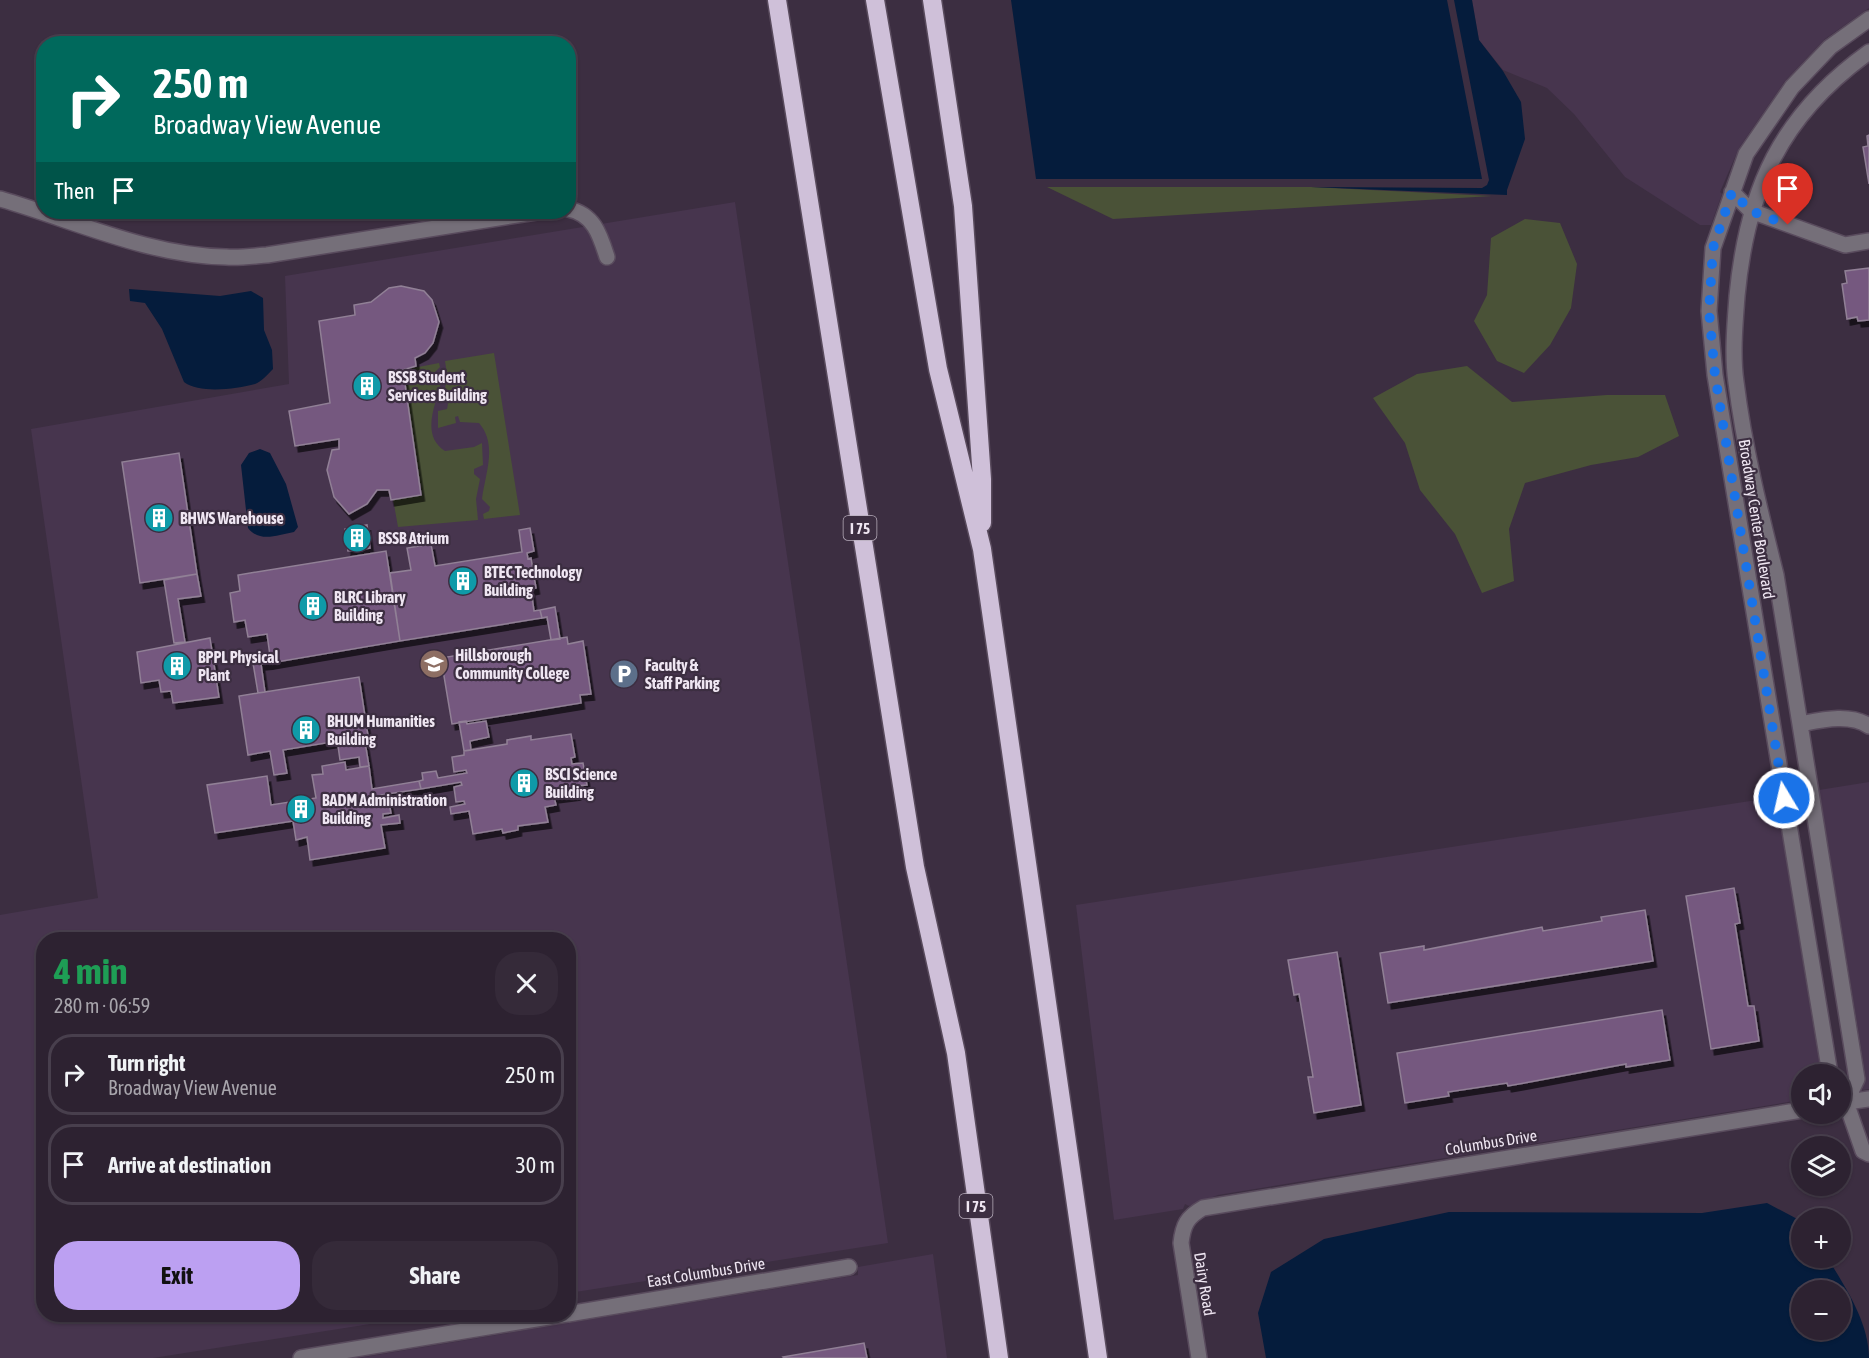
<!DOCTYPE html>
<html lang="en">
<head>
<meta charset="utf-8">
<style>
  body { margin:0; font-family:"Asap Condensed",sans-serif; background:#352a39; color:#f1f3f6; height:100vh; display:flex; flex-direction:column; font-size:22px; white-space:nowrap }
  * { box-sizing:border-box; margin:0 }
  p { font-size:20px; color:#a7a4ab }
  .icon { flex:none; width:33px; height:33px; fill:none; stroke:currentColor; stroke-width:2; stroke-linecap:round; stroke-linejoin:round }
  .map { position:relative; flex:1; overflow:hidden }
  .sheet { position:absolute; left:36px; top:932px; width:540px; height:390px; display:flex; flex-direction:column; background:#2d2231; border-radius:24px; box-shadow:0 2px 4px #0004,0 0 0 2px #483f4d }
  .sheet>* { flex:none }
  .top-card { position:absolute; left:36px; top:36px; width:540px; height:183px; border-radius:24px; box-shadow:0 2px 4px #0004,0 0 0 2px #483f4d; background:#00695c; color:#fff; overflow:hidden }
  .fabs { position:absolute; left:1791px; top:1064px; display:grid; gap:12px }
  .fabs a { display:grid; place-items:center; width:60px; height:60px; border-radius:50%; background:#2d2231; box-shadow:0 2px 4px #0004,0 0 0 2px #483f4d; font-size:30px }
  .pin { position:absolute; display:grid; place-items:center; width:51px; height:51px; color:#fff; margin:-62px -26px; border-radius:50% 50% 50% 0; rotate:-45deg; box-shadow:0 0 6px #0007 }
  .pin .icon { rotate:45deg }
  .me { position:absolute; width:66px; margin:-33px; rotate:351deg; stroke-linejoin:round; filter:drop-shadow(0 0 4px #0008) }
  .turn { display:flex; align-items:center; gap:21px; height:126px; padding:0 18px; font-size:27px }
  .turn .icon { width:78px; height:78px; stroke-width:2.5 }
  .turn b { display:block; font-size:42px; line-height:51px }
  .then { display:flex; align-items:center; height:57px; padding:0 18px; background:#0003; gap:12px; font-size:22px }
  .round { display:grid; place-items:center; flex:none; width:63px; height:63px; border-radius:24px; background:#352a39 }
  .summary { display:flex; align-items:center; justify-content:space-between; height:102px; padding:0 18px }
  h1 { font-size:36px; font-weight:700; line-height:45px; color:#1e9e55 }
  .button { display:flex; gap:12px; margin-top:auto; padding:12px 18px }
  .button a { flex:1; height:69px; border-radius:24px; background:#bca0f2; color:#111; font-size:24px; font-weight:700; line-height:69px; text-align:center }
  .button a+a { background:#352a39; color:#f1f3f6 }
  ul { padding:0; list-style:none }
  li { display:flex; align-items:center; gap:18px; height:81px; margin:0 12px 9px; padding:0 6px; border:3px solid #483f4d; border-radius:24px }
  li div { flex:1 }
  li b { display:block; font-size:22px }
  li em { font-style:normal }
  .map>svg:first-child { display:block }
  .built { fill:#47354e }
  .green { fill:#4a5237 }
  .water { fill:#051c3c; fill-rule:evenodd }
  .building { fill:#75597f; stroke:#918096; stroke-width:1.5; filter:url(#shadow) }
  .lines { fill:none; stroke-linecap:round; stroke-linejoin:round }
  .minor-casing { stroke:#594b5d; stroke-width:18 }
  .highway-casing { stroke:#594b5d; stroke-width:21 }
  .minor { stroke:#756f79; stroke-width:15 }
  .highway { stroke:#cfc0d9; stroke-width:18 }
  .route { stroke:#1a73e8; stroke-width:10; stroke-dasharray:0 18 }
  .labels { text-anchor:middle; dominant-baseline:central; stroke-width:4.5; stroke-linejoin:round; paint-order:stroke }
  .shield { fill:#3c2e41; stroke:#b9afbd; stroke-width:1.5 }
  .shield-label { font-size:15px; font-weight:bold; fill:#efe6f2 }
  .poi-label { font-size:16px; font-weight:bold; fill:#efe6f2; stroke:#3c2e41; text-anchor:start }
  .street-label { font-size:16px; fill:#efe6f2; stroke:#3c2e41 }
</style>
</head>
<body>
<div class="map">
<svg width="1869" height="1358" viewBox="0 0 1869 1358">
  <defs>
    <filter id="shadow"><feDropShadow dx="3.5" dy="6" stdDeviation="0" flood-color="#0009"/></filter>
  </defs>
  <rect width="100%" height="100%" fill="#3c2e41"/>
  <path class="built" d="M1472,0H1869V8L1825,39L1785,81L1739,148L1720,192L1722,194L1711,225H1700L1625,177L1574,114L1547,88L1503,70L1479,40Z
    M735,202L888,1243L569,1293L568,939H44V1314H434L153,1358H0V915L98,898L31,429L289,384L285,276Z
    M1869,782V1089L1862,1090L1866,1078L1819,790Z
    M1776,797L1821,1074H1802L1801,1100L1218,1195L1189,1206L1185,1204L1183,1209L1114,1220L1076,905Z
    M933,1254L947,1358H358L858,1275V1267Z"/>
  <path class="green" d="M1047,187H1311L1492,196L1113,219Z
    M1525,219L1560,223L1577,264L1571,308L1550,345L1524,373L1497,361L1474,321L1487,295L1491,238Z
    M494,353L520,515L484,519L483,514L489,511L490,507L482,499C485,474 498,445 479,423L460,422L458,416L455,417L456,423L438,428V411L447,409L448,404L444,396L447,374L445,361Z
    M439,363L440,367L433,374L437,381L441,383C436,404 420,435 445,451L474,447L482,443L483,465L474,469V474L480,479L476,499L478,520L398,527L393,499L422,495L403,370Z
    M1467,366L1512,402L1607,395H1665L1679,436L1638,457L1591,465L1525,483L1509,529L1514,581L1482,593L1455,534L1420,490L1405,443L1373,398L1417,374Z"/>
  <path class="water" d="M1011,0H1447L1482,179H1036Z
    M1454,0H1472L1479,40L1503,71L1521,102L1525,139L1507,190V195L1311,187L1482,188L1487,185L1489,180Z
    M129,289L220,296L251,291L263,298L264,330L272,350L273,369C268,374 261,382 255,384C236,389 200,394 184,382L162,329L145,303L130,301Z
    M260,449L270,453L286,484L298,527L294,532C277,535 260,543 248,528L241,465L249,453Z
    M1767,1203L1801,1221L1802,1257H1827C1845,1287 1869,1322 1869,1358H1266L1258,1313L1271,1272L1324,1239L1449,1212L1702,1213ZM1802,1290H1840V1329H1802Z"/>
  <path class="building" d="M1869,135V184L1863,147L1868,146L1867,136Z
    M1869,268V320L1858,321L1857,317L1847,319L1842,284L1847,283L1845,271Z
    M401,286L424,291L432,300L439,322L433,343L425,353L415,358L416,366L403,370L421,495L391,500L389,490H377L367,504L349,514L334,497L327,470L332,450L339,449V439L295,446L289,411L330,403L319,321L355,315L354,305L371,302L389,288Z
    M179,453L197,574L140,583L122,462Z
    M367,525L370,548L348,551L345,529Z
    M530,528L534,551L527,553L528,559L531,558L536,588L531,589L534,611L540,610L542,618L400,641L390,573L411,570L407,548L431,544L435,566L522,552L519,530Z
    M386,551L400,641L271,663L267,634L248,637L245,620L234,622L230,593L240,591L238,575Z
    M197,574L201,596L178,599L185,642L174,643L164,580Z
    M555,607L560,639L551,640L547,617L542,618L540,610Z
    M567,637L568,644L583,641L591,694L580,695L581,703L452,724L441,658Z
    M210,638L219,697L173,703L171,691L161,692L159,680L141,683L137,652Z
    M270,654L271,663L261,664L265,692L258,693L252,657Z
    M359,677L368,736L283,750L287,773L274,775L270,751L248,755L239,696Z
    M466,721L467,724L486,721L489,737L470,741L471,750L464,751L459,722Z
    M571,734L575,757L571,758L572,764L583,763L587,785L576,786L577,794L554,797L556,805L545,807L548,822L518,826V830L503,833L502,829L473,834L469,811L451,814L450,807L465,804L464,801L456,802L454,787L462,785L461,782L421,789L419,781L423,780L422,773L436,771L438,778L467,773L466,770L454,772L452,757L464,755V751L507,744V740L531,736V740Z
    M364,736L369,766L360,767L359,757L340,760L338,746L357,743L356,737Z
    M345,762L346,770L369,766L372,789L419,781L421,789L380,795L381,798L388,797L391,813L383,814V818L399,815L400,823L381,825L385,848L310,860L307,837L296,840L293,821L215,833L207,785L267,776L271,805L316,798L312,775L323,774L322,766Z
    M1734,888L1740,923L1735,924L1748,1006H1754L1759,1041L1711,1049L1686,896Z
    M1645,910L1653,961L1388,1003L1380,953L1424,946V950L1542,927L1543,931L1602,921L1601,917Z
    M1337,952L1361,1105L1314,1113L1308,1077H1313L1299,994L1294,995L1288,960Z
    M1662,1010L1670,1060L1626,1067V1064L1508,1086L1507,1083L1448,1092L1449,1096L1405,1103L1397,1053Z
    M864,1343L867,1358H784L783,1357Z"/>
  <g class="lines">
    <g class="minor-casing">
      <path id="minor" d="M1732,192L1751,211L1845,245L1869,241
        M0,199C73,220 149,256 226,257C240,258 254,256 267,255L536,212
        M568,209C594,214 600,235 607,257
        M1800,724C1821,720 1850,713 1869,726
        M1830,1074L1715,375L1709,311L1713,248L1746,154L1792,87L1830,47L1869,19
        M1840,1094L1846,1102L1863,1151L1869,1154
        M1846,1102L1857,1079L1776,575C1760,511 1744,447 1736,382C1732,355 1735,323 1737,296C1747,189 1781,115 1869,52
        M1840,1103L1869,1099
        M568,1314L849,1267
        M301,1358L567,1314
        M1199,1358L1181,1243C1183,1225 1187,1217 1203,1208L1802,1110"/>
    </g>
    <g class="highway-casing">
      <path id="highway" d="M777,0L915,867L956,1053L999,1358
        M875,0L938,369L982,549L1098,1358
        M932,0L963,206L982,479V523"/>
    </g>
    <use href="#minor" class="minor"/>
    <use href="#highway" class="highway"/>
  </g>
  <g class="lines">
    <path class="route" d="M1784,798L1715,375L1709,311L1713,248L1732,192L1751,211L1788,225"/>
  </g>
  <defs>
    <g id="building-disc" transform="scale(1.5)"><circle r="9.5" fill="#0f9aa8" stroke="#3c2e41"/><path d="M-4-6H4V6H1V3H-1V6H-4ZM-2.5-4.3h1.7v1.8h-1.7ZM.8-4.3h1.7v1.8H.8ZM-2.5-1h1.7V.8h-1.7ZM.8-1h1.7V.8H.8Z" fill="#fff"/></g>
    <g id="university-disc" transform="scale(1.5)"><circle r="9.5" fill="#8d6e63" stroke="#3c2e41"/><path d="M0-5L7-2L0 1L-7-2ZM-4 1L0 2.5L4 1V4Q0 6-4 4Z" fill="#fff"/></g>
    <g id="parking-disc" transform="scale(1.5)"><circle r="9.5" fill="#5c6f8a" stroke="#3c2e41"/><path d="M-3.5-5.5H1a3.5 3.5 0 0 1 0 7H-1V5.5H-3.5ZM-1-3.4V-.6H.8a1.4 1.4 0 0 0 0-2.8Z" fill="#fff"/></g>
  </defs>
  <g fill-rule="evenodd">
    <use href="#building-disc" x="367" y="386"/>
    <use href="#building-disc" x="159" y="518"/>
    <use href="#building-disc" x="357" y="538"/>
    <use href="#building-disc" x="463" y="581"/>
    <use href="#building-disc" x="313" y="606"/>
    <use href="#university-disc" x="434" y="664"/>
    <use href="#building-disc" x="177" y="666"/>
    <use href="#parking-disc" x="624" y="674"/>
    <use href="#building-disc" x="306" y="730"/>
    <use href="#building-disc" x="524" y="783"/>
    <use href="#building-disc" x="301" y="809"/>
  </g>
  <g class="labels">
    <g class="shield">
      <rect x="843.5" y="516" width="33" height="24" rx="4.5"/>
      <rect x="959.5" y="1194" width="33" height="24" rx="4.5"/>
    </g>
    <g class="shield-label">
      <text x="860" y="528">I 75</text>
      <text x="976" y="1206">I 75</text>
    </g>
    <g class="poi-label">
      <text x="388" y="377">BSSB Student<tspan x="388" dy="18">Services Building</tspan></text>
      <text x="180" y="518">BHWS Warehouse</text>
      <text x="378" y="538">BSSB Atrium</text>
      <text x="484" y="572">BTEC Technology<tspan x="484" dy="18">Building</tspan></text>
      <text x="334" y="597">BLRC Library<tspan x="334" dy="18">Building</tspan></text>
      <text x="455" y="655">Hillsborough<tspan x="455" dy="18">Community College</tspan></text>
      <text x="198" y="657">BPPL Physical<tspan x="198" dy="18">Plant</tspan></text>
      <text x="645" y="665">Faculty &amp;<tspan x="645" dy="18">Staff Parking</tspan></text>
      <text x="327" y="721">BHUM Humanities<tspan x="327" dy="18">Building</tspan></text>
      <text x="545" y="774">BSCI Science<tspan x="545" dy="18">Building</tspan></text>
      <text x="322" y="800">BADM Administration<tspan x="322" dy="18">Building</tspan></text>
    </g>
    <g class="street-label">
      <text transform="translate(1757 519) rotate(81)">Broadway Center Boulevard</text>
      <text transform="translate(1491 1142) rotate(-9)">Columbus Drive</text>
      <text transform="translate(706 1272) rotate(-9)">East Columbus Drive</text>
      <text transform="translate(1205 1284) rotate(81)">Dairy Road</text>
    </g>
  </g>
</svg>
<div class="fabs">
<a><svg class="icon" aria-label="sound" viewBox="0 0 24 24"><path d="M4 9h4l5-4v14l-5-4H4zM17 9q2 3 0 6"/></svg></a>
<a><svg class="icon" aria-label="layers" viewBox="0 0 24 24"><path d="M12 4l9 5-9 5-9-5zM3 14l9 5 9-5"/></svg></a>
<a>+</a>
<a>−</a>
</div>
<div class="pin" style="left:1788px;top:225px;background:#d93025"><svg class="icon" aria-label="arrive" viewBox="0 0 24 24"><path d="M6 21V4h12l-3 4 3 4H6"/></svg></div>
<svg class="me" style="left:1784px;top:798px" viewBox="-20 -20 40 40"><circle r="17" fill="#1a73e8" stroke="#fff" stroke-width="3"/><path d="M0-11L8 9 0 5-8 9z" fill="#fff"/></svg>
<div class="top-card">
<div class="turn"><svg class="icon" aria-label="right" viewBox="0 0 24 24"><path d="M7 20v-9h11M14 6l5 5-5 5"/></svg><div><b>250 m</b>Broadway View Avenue</div></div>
<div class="then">Then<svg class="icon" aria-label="arrive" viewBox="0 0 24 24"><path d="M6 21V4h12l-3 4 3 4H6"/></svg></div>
</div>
<section class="sheet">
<div class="summary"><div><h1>4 min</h1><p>280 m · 06:59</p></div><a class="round"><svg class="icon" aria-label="close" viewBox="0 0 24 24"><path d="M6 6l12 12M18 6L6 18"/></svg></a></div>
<ul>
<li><svg class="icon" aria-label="right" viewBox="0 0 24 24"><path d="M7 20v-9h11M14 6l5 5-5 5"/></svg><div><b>Turn right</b><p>Broadway View Avenue</p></div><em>250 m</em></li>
<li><svg class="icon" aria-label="arrive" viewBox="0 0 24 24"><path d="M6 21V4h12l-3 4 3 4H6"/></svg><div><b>Arrive at destination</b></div><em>30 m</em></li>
</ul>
<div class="button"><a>Exit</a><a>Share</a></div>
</section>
</div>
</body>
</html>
